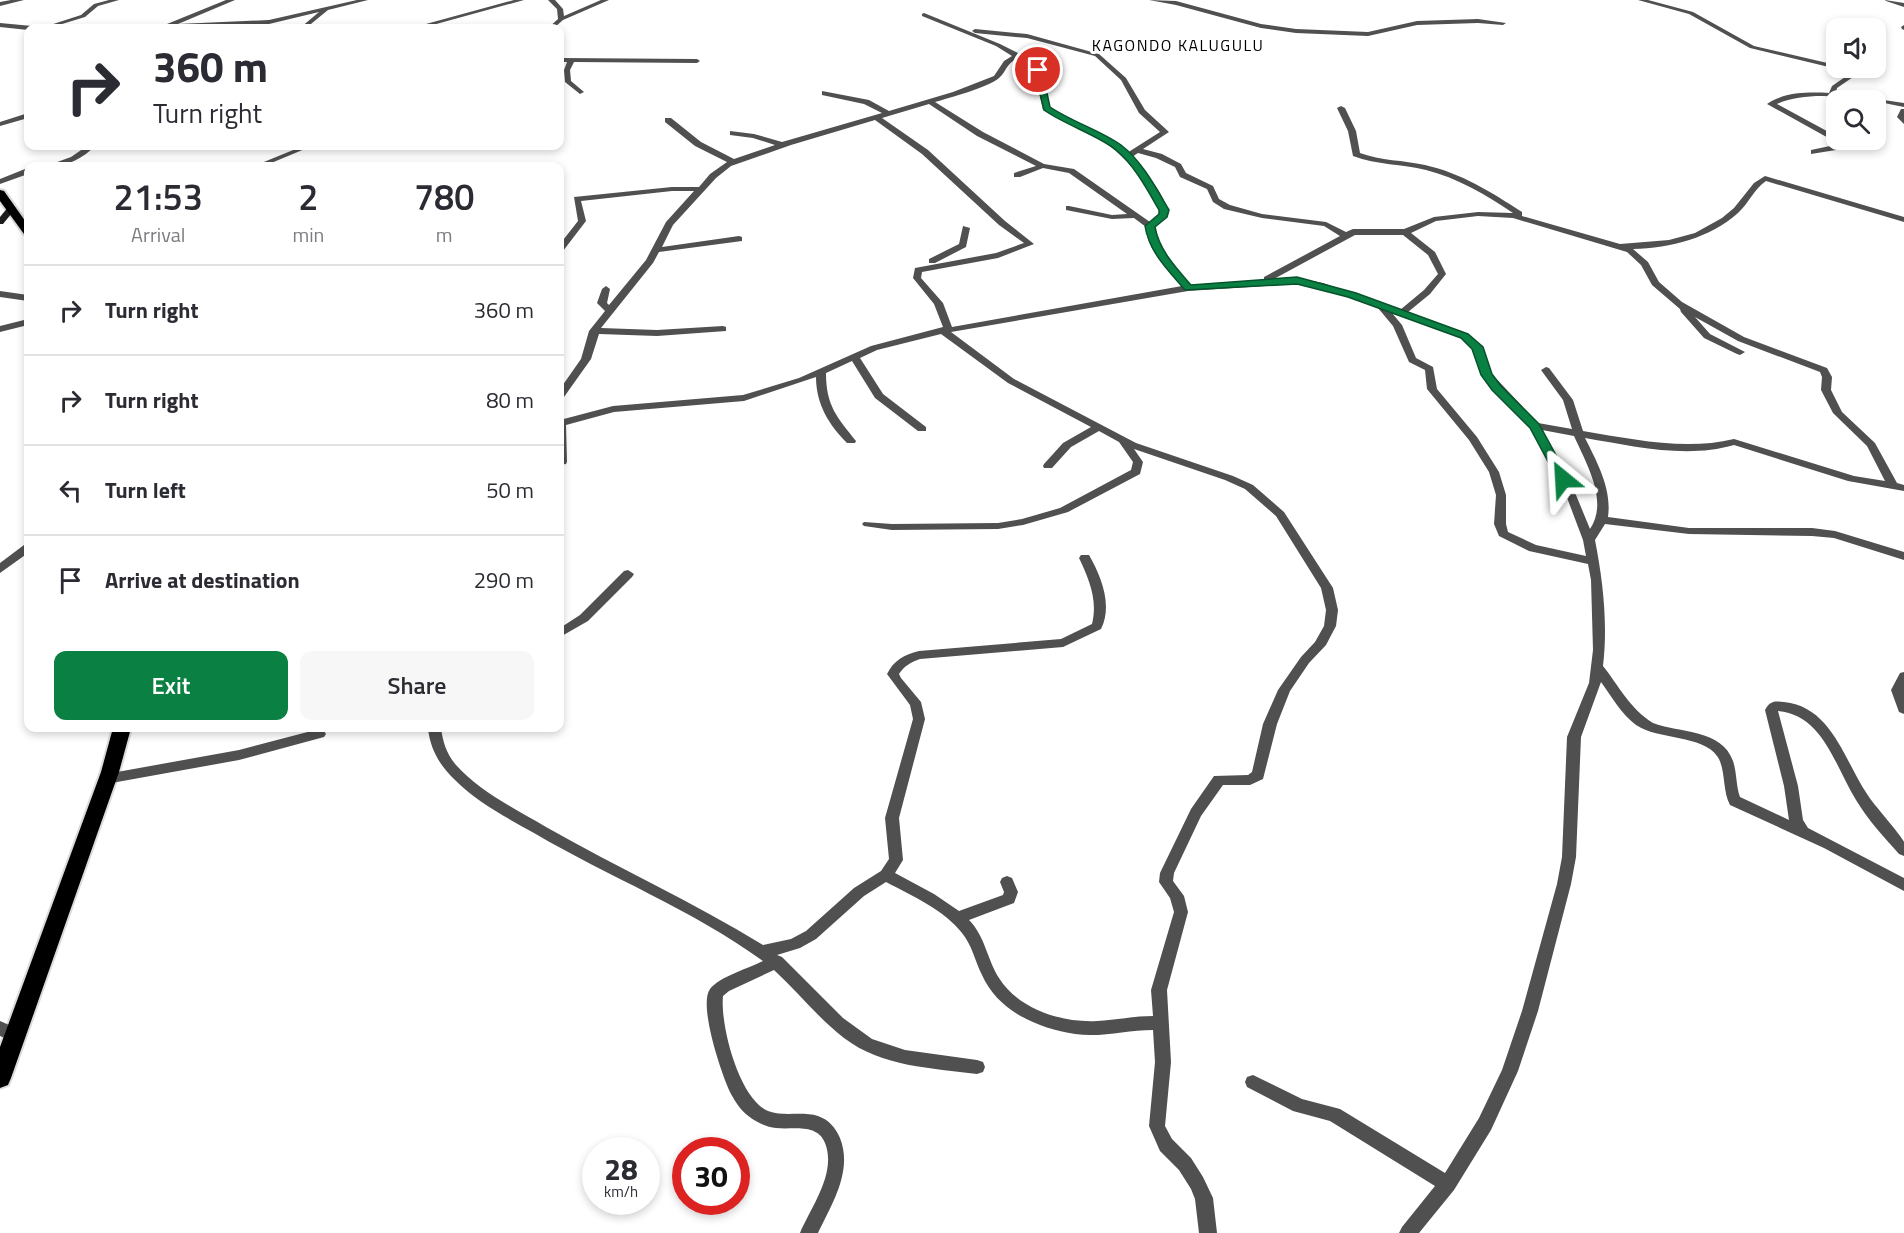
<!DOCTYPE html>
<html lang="en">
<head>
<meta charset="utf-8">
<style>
  body { margin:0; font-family:"Titillium Web",sans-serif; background:#f7f7f7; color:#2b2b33; height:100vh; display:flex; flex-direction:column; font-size:22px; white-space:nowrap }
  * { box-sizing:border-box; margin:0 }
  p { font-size:20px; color:#7c7c81 }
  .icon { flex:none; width:33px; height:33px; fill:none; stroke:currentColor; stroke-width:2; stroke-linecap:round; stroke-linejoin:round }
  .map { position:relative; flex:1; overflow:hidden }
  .details { position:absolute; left:24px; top:162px; width:540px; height:570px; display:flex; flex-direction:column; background:#fff; border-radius:12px; box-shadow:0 3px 9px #0003 }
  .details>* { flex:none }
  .banner { position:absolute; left:24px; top:24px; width:540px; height:126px; border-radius:12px; box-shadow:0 3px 9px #0003; background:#fff; color:#2b2b33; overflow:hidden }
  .buttons { position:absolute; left:1826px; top:18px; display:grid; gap:12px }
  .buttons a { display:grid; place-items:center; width:60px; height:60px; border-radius:12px; background:#fff; box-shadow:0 3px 9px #0003; font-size:30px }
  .speed { position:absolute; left:582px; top:1137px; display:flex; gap:12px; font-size:30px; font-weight:700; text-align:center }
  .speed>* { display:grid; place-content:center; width:78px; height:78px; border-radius:50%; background:#fff; box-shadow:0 3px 9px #0003; line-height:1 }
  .speed small { font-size:15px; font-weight:400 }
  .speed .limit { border:9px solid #d22; background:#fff; color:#111 }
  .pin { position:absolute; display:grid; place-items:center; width:51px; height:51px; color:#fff; margin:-26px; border:3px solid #fff; border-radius:50%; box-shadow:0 2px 6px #0007 }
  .me { position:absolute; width:66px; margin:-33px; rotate:333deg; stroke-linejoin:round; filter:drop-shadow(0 0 4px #0008) }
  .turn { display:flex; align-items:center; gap:21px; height:126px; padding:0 30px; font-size:27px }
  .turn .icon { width:78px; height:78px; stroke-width:2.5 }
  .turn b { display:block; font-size:42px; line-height:51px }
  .eta { display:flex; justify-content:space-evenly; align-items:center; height:102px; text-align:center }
  .eta b { font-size:36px; font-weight:600; line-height:42px }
  .primary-button { display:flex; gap:12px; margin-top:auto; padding:12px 30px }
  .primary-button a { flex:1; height:69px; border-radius:12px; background:#0b8043; color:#fff; font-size:24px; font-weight:600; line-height:69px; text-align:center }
  .primary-button a+a { background:#f7f7f7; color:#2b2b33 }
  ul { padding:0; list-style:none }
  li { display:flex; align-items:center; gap:18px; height:90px; padding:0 30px; border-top:2px solid #e1e1e2 }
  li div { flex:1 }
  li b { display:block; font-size:22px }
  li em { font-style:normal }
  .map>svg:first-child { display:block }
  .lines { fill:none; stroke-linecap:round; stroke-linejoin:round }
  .trunk-casing { stroke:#dbdbdb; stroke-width:4 }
  .minor { fill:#505050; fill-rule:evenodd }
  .secondary { fill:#1d1d1d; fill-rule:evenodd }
  .trunk { fill:#000; fill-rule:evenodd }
  .route { fill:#0b8043; stroke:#07532c; stroke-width:1.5 }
  .labels { text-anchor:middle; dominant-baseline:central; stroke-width:6; stroke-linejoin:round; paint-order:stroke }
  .far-quarter-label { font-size:16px; letter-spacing:1.5px; fill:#000; stroke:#fff }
</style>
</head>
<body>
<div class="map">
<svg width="1904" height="1233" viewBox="0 0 1904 1233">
  <rect width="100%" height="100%" fill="#fff"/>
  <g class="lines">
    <g class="trunk-casing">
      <path id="trunk" d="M0,190L4,191L28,225V235L24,234L0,201Z
        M113,728H131L119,772L11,1078L8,1085L0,1088V1047L101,772Z"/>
    </g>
    <path class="minor" d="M11,0H24L0,6V2Z
      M109,0H119L98,6L85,17L49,28H41L81,15L94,4Z
      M226,0H235L178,24L269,20L357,0H368L328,10L306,28H300L319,12L269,24L149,28H108L111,26L167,24Z
      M514,0H524L429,26L426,24Z
      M548,0H555L563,9L564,16L601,0H609L563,20L554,28H548L558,19L557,9Z
      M1149,0L1176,1L1261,24L1296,29L1368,32L1417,21L1478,19L1506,23L1503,25L1478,23L1417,25L1368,36L1296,33L1261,28L1176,5Z
      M1638,0H1648L1693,12L1754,46L1836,65V68H1841L1856,75L1837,88L1836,93L1904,103V107C1868,100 1813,88 1777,104L1836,136V140H1840L1836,150L1811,154V150L1830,146L1832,140L1767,104C1784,92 1808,92 1829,93L1832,86L1848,75L1833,68L1750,48L1689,14Z
      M1885,0L1904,3V7L1886,1Z
      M924,13L1000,44L1038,63L1049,107L1107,137L1127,153L1160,132L1139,113L1121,80L1095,56L1027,38L975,33L972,31L975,29L1027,34L1099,54L1126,78L1145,110L1169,132L1143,149L1162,154L1181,164L1186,173L1213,186L1219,199L1230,205L1262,214L1326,222L1346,232L1353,229H1404L1434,217L1478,212L1513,213C1486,195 1458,178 1426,170C1402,164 1377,165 1353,156L1348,131L1337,108L1341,106L1345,108L1356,131L1360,153C1381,161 1403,160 1425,165C1461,173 1491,192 1522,212V216L1620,244L1669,240L1695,233L1722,218L1734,208L1754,183L1765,176L1904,217V222L1766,181C1754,189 1749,203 1738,213C1710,238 1671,248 1633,249L1648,262L1659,282L1682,302L1744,337L1827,368L1832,377L1831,390L1842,412L1875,443L1897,483L1904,485V491L1848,481L1734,445C1686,459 1633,446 1585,438C1597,462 1612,489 1608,517L1689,528H1812L1835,531L1904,552V560L1834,538L1812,536L1689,534L1605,524L1595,540C1603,581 1608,624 1603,666C1619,686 1630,709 1653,723C1679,733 1722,729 1733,761C1737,773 1736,786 1740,797L1789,820L1784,786L1765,710C1770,701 1774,701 1784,702C1832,707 1844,760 1867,794C1873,804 1902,836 1904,842C1904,846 1904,852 1904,856L1899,854C1884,837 1868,820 1856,800C1835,766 1823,715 1778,711L1798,786L1803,820L1808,828L1904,878V891L1824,848L1730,805C1722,790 1726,768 1717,756C1703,735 1658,740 1636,725C1621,714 1612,697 1601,682L1581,737L1576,857L1571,884L1538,1011L1518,1071L1491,1130L1454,1190L1419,1233H1399L1402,1227L1435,1186L1330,1121L1293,1111L1247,1087L1245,1082L1247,1077L1253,1075L1302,1099L1340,1109L1445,1173L1479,1118L1502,1070L1522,1011L1557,884L1562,857L1567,737L1589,683L1593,650L1591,580L1588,564L1529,551L1499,536L1494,524L1496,495L1489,472L1469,440L1427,389L1425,370L1409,362L1393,326L1378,308L1321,288L1297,284L1188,291L951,332L1014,379L1136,443L1233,476L1253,485L1284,512L1333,588L1338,610L1336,626L1326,645L1309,663L1290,691L1277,724L1263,779L1250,785H1223L1201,816L1174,873L1173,881L1184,896L1188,912L1167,990L1171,1062L1165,1126L1172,1139L1191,1158L1203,1177L1213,1198L1217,1233H1199L1195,1199L1191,1189L1179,1170L1160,1151L1149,1126L1155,1062L1153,1030C1127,1030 1101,1038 1075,1034C1037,1028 998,1011 982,975C975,961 972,945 962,933C944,910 913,896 886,882L864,896L816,939L800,948L777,955L782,957L843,1018L872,1039L905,1050L977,1060L983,1062L985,1067L983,1072L977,1074C932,1068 882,1067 844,1038C818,1018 798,992 774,970L729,991L723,996C720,1025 739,1099 768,1111C784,1117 802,1111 818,1116C829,1120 835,1127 840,1138C853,1171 832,1204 818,1233H800C811,1207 837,1173 825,1143C817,1123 793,1130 776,1128C767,1127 758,1123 751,1118C742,1112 736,1103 731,1094C722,1076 698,1005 710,989C719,977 749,968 763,961C693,910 609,877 534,833C507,818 477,802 455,780C440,766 430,749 428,728H441C443,742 446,753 456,765C480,792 516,809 546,827C618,868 693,902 763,945L791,939L806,931L854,888L881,871L889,859L885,818L913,719L910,705L887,674C894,660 904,655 919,651L1061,639L1092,624C1098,600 1089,579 1079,558L1081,555H1089C1101,576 1113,605 1101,629L1063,647L920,659C911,662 904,666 899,674L901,678L921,702L925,719L899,818L903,860L895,873L934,894L959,911L1003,895L1004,892L1000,882L1002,878L1007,876L1012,878L1018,892L1014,903L969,920C985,936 987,959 999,978C1018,1009 1062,1023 1097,1021C1116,1020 1134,1016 1153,1016L1151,990L1174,912L1170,898L1159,882L1160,873L1191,809L1214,776L1248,775L1252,772L1263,724L1278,690L1301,657L1315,642L1324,626L1326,610L1321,588L1276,516L1245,489L1225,480L1134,449L1143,462L1140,474L1068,512L1023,525L998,529L892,530L864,526L862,524L864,522L892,524L998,523L1022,519L1060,508L1131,470L1133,462L1119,442L1099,431L1071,447L1052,468H1044L1043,466L1044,464L1063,443L1091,427L1008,383L941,334L877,350L860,358L883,394L926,427V431H918L875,398L852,361L826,373C826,406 837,417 856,441L855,443H847C829,425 816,404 816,377L744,401L614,412L566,425L567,462L566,464L560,465V420L613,406L743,395L799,378L871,346L943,327L934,304L913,278L915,268L996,253L1024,243L999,225L922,154L875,120L791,145L731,166L716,178L673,225L662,247L739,236L742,237V241L659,252L653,263L601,328L657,330L723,326L726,327V331L657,336L599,334L591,359L564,397L560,398V389L581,359L589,331L605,311L597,303L602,289L606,286L610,289L607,303L609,305L646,260L666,222L694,191H672L581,201L586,221L563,251H560V244L578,221L574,197L672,187H699L710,174L727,162L695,146L665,122V118H671L701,142L734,159L775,145L753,138L730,135V131L754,134L782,142L882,113L864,104L822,95V91L869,100L889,111L953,92L994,76L1004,61L1012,56L996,46L922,16V14ZM1018,58L1033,65L1043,110C1058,119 1073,125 1089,133C1122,150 1143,177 1160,210V214L1150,222L1074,169L1044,164L983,132L935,102C949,98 989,87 999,78C1007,71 1005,65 1018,58ZM929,104L977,136L1036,166L1014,173V177H1020L1043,168L1069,173L1127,214L1112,215L1069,206H1066V210L1112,219L1134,218L1146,227C1147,251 1167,269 1182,286L952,327L943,303L921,278L922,272L998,258L1034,244L1005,221L928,150L882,118ZM1138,153L1156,158L1175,167L1180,177L1207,189L1213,202L1224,209L1262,218L1324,226L1340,236L1264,277V280L1190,285C1175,268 1156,251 1154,227L1167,217C1171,201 1143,168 1132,157ZM1478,216L1513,218L1627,252L1641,265L1652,285L1680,309L1681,312L1704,338L1737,354L1740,355L1745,352L1710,334L1695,317L1738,341L1820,372L1822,377L1821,390L1833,413L1867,446L1885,481L1854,476L1734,439C1685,451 1632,439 1583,431L1573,400L1549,368L1546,367L1541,370L1563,400L1572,429L1538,423L1491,373L1482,347L1467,334L1408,312L1430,294L1446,274L1435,252L1411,233L1436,221ZM1355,235H1403L1428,255L1438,274L1424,290L1400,310L1323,283L1297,278L1272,280ZM1392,313L1445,331L1461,338L1473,348L1483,376L1531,427L1566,495L1583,540L1586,556L1536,545L1508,532L1506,524V495L1499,472L1477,437L1437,389L1433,367L1416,358L1402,325ZM1542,430L1574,436C1586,463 1609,501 1590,529L1576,495Z
      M0,23L32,26L35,28L28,30L0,27Z
      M1904,25V30L1902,29L1901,27Z
      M560,58L697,59L700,61L697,63L574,62L570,70L571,81L584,92L580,94L565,82L564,70L567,62H560Z
      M1901,109H1904V124L1897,117Z
      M25,114H28V118L0,126V122Z
      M87,146H95C82,159 65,168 46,166L71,157Z
      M303,146H312L264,166H254Z
      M25,169H28V174L0,184V179Z
      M963,226L970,228L966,247L935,263H929V259L959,244Z
      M0,291L28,295V301L0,297Z
      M28,319V325L0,332V326Z
      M24,545H28V553L0,573V563Z
      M628,570L634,574L632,577L588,621L560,637V628L580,615L624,571Z
      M1904,672V714L1899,712L1891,690L1900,673Z
      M319,729L324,731L326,734L324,737L239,760L106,784L101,783L99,779L101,775L106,774L239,750Z
      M0,1021L23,1031L25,1036L23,1041L17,1043L0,1036Z"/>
    <path class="secondary" d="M9,206L16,208L3,224H0V217Z"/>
    <use href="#trunk" class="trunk"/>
  </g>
  <path class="route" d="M1038,68L1042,70L1050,107C1072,122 1100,130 1121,145C1142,161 1156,188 1169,210L1167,217L1155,227C1159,250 1176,268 1191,285L1297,277L1356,293L1468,334L1483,347L1492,374L1500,385L1539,424L1569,479L1567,482H1559L1530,428L1492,390L1481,375L1472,349L1461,338L1348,297L1297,284L1185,290C1169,271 1149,252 1145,226L1159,214V210C1147,189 1135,166 1116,150C1100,136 1065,125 1044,110L1034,70Z"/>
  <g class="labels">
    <g class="far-quarter-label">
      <text x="1178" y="45">KAGONDO KALUGULU</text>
    </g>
  </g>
</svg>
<div class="buttons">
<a><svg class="icon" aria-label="sound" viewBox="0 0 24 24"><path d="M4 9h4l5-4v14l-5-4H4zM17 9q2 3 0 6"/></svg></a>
<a><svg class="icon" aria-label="search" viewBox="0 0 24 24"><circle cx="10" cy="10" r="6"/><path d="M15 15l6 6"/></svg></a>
</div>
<div class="speed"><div>28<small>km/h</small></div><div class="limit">30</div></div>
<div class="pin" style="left:1038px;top:70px;background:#d93025"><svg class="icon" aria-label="arrive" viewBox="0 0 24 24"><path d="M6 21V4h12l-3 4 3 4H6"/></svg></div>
<svg class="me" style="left:1563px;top:479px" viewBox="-20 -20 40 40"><path d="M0-17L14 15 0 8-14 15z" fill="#0b8043" stroke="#fff" stroke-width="4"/></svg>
<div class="banner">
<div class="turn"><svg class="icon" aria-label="right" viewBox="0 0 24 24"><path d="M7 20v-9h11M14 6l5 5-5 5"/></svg><div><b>360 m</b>Turn right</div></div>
</div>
<section class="details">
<div class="eta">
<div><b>21:53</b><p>Arrival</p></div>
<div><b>2</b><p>min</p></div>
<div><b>780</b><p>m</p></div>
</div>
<ul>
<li><svg class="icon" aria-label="right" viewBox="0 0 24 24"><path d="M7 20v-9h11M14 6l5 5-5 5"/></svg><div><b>Turn right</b></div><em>360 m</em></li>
<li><svg class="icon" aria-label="right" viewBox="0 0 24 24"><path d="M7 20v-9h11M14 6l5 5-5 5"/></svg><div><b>Turn right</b></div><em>80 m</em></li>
<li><svg class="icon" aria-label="left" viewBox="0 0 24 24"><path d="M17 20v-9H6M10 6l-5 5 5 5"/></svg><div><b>Turn left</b></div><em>50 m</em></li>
<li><svg class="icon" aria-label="arrive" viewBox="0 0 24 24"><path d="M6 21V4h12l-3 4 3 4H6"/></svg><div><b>Arrive at destination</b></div><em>290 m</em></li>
</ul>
<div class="primary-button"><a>Exit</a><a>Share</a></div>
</section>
</div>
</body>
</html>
